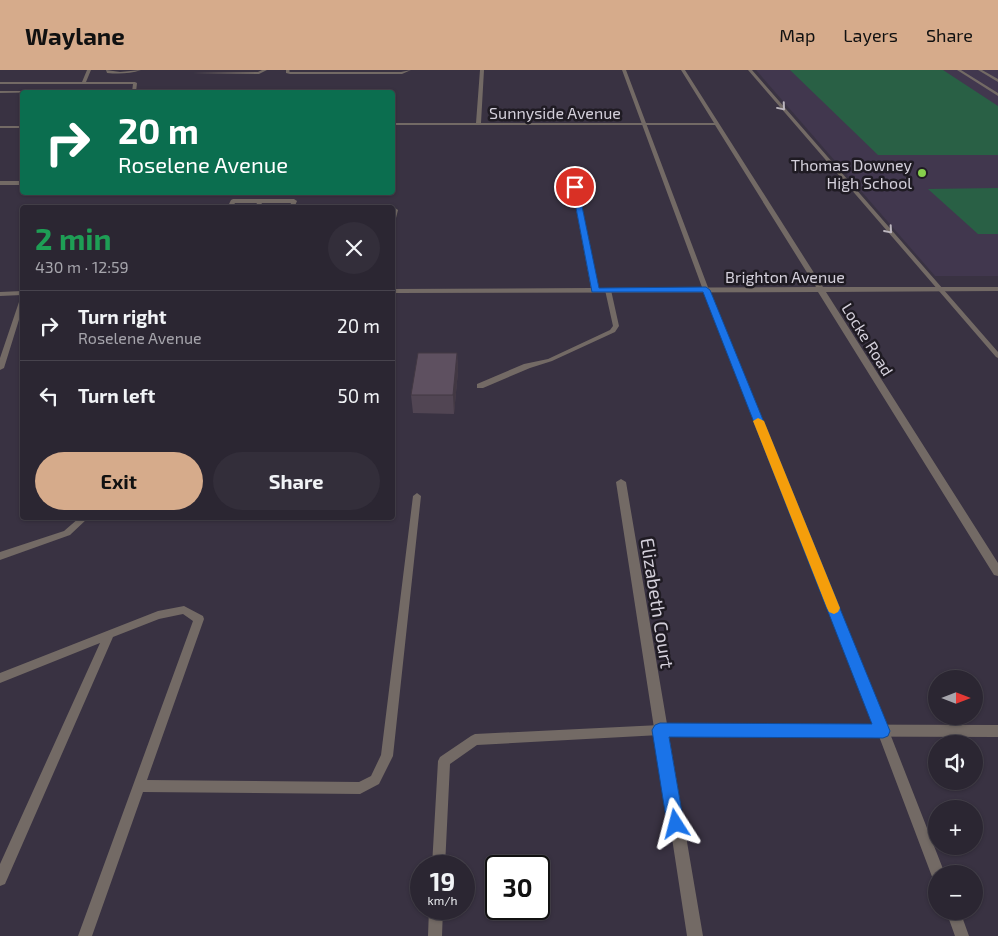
<!DOCTYPE html>
<html lang="en">
<head>
<meta charset="utf-8">
<style>
  body { margin:0; font-family:"Exo 2",sans-serif; background:#332e3a; color:#f1f3f6; height:100vh; display:flex; flex-direction:column; font-size:19px; white-space:nowrap }
  * { box-sizing:border-box; margin:0 }
  p { font-size:16px; color:#a6a5ac }
  .icon { flex:none; width:28px; height:28px; fill:none; stroke:currentColor; stroke-width:2; stroke-linecap:round; stroke-linejoin:round }
  .map { position:relative; flex:1; overflow:hidden }
  .sheet { position:absolute; left:20px; top:135px; width:375px; height:315px; display:flex; flex-direction:column; background:#2b2632; border-radius:5px; box-shadow:0 1px 4px #0004,0 0 0 1px #47434d }
  .sheet>* { flex:none }
  .guide { position:absolute; left:20px; top:20px; width:375px; height:105px; border-radius:5px; box-shadow:0 1px 4px #0004,0 0 0 1px #47434d; background:#0b6e4f; color:#fff; overflow:hidden }
  .needle { width:32px; rotate:90deg }
  .controls { position:absolute; left:928px; top:600px; display:grid; gap:10px }
  .controls a { display:grid; place-items:center; width:55px; height:55px; border-radius:50%; background:#2b2632; box-shadow:0 1px 4px #0004,0 0 0 1px #47434d; font-size:25px }
  .speed { position:absolute; left:410px; top:785px; display:flex; gap:10px; font-size:25px; font-weight:700; text-align:center }
  .speed>* { display:grid; place-content:center; width:65px; height:65px; border-radius:50%; background:#2b2632; box-shadow:0 1px 4px #0004,0 0 0 1px #47434d; line-height:1 }
  .speed small { font-size:12px; font-weight:400 }
  .speed .limit { border:2px solid #111; border-radius:8px; background:#fff; color:#111 }
  .pin { position:absolute; display:grid; place-items:center; width:42px; height:42px; color:#fff; margin:-21px; border:2px solid #fff; border-radius:50%; box-shadow:0 1px 5px #0007 }
  .me { position:absolute; width:55px; margin:-28px; rotate:351deg; stroke-linejoin:round; filter:drop-shadow(0 0 4px #0008) }
  .turn { display:flex; align-items:center; gap:18px; height:105px; padding:0 15px; font-size:22px }
  .turn .icon { width:65px; height:65px; stroke-width:2.5 }
  .turn b { display:block; font-size:35px; line-height:42px }
  .round { display:grid; place-items:center; flex:none; width:52px; height:52px; border-radius:26px; background:#332e3a }
  .headline { display:flex; align-items:center; justify-content:space-between; height:85px; padding:0 15px }
  h1 { font-size:30px; font-weight:700; line-height:38px; color:#1e9e55 }
  .button { display:flex; gap:10px; margin-top:auto; padding:10px 15px }
  .button a { flex:1; height:58px; border-radius:30px; background:#d6ab8b; color:#111; font-size:20px; font-weight:700; line-height:58px; text-align:center }
  .button a+a { background:#332e3a; color:#f1f3f6 }
  ul { padding:0; list-style:none }
  li { display:flex; align-items:center; gap:15px; height:70px; padding:0 15px; border-top:1px solid #47434d }
  li div { flex:1 }
  li b { display:block; font-size:19px }
  li em { font-style:normal }
  header { display:flex; align-items:center; gap:30px; box-sizing:border-box; height:70px; padding:0 25px; background:#d6ab8b; color:#111 }
  header strong { font-size:24px }
  nav { display:flex; gap:28px; margin-inline-start:auto; font-size:18px }
  .map>svg:first-child { display:block }
  .built { fill:#41374e }
  .green { fill:#296045 }
  .lines { fill:none; stroke-linecap:round; stroke-linejoin:round }
  .service { fill:#736a65; fill-rule:evenodd }
  .minor { fill:#736a65; fill-rule:evenodd }
  .wall { fill:#514553 }
  .shaded-wall { fill:#423843 }
  .building { fill:#5e5060; stroke:#423843 }
  .oneway { stroke:#bcb6be }
  .route { fill:#1a73e8; stroke:#114b97 }
  .slow { fill:#f59e0b }
  .poi-dot { fill:#86cf4c; stroke:#1f1b23; stroke-width:2 }
  .labels { text-anchor:middle; dominant-baseline:central; stroke-width:5; stroke-linejoin:round; paint-order:stroke }
  .far-street-label { font-size:16px; fill:#d4d0db; stroke:#1f1b23 }
  .far-poi-label { font-size:16px; fill:#d4d0db; stroke:#1f1b23; text-anchor:end }
  .street-label { font-size:19px; fill:#d4d0db; stroke:#1f1b23 }
</style>
</head>
<body>
<header>
<strong>Waylane</strong>
<nav><a>Map</a><a>Layers</a><a>Share</a></nav>
</header>
<div class="map">
<svg width="998" height="866" viewBox="0 0 998 866">
  <rect width="100%" height="100%" fill="#393242"/>
  <path class="built" d="M756,0H998V206H935Z"/>
  <path class="green" d="M790,0H943L998,36V85H878Z
    M998,118V164H978L928,119Z"/>
  <g class="lines">
    <path class="service" d="M87,0H91L86,12H135L137,13L136,22H132L133,14H0V12H82Z
      M106,0L120,2L141,0C130,4 118,4 107,3Z
      M262,0H267L259,4L192,3L258,2Z
      M286,0H290L289,1L290,2H401L411,0L402,4H290L286,3Z
      M622,0H626L709,220L889,661L945,804H936V810L933,809L931,804L877,661L703,220Z
      M748,0H752L998,282V288L996,287Z
      M957,0H961L998,23V26Z
      M978,0H982L998,9V12Z
      M0,21H51L53,22L0,23Z
      M233,129H294L297,131L294,138H289L291,133H262L259,138H254L257,133H235L232,138H227L231,130Z
      M606,219L611,220L619,256L615,262L552,291L530,298L483,318H477V314L524,294L548,289L610,260L613,256L605,220Z
      M22,230V240L4,298L0,300V288L19,232Z
      M417,423L421,426L393,686L379,714L360,724L143,722L92,866H78L193,551L183,544L159,549L113,567L5,814L0,816V794L100,573L0,613V603L158,541L184,536L203,546L204,549L147,710L359,712L371,706L381,685L413,426Z
      M79,448H88L70,465L0,490V482L64,461Z
      M660,655L664,656L666,660L664,664L660,665L477,675L450,694L445,796H432L438,691L440,687L471,666L475,664Z
      M429,839H443L442,866H428Z
      M946,841H960L969,866H955Z"/>
    <path class="minor" d="M480,0H484L481,53H714L681,0H685L823,217H998V221L826,222L998,493V506L994,505L818,222L392,223V219L591,218L572,117L575,115L578,117L598,218L816,217L715,55H392V53H476Z
      M0,56H22V58H0Z
      M0,111H22V115H0Z
      M395,138L398,140L395,152L392,154V139Z
      M22,221V225L0,226V222Z
      M621,409L626,412L667,654L998,655V667L669,666L703,866H687L656,664L653,660L654,658L616,412Z"/>
  </g>
  <path class="wall" d="M457,283L458,301L454,344L413,343L411,325Z"/>
  <path class="shaded-wall" d="M457,283L458,301L454,344L453,325Z"/>
  <path class="building" d="M418,283H457L453,325H411Z"/>
  <defs><path id="oneway-chevron" d="M-2-3.5L2.5 0L-2 3.5" fill="none" stroke-width="1.6" stroke-linecap="round" stroke-linejoin="round" transform="scale(1.25)"/></defs>
  <g class="oneway">
    <use href="#oneway-chevron" transform="translate(782 37) rotate(50)"/>
    <use href="#oneway-chevron" transform="translate(889 160) rotate(49)"/>
  </g>
  <path class="route" d="M575,115L578,117L599,218L706,217L710,220L890,661L888,666L883,668L669,667L684,754L681,759L676,762L670,759L667,754L652,660L655,655L660,653L872,654L703,222H592L572,117Z"/>
  <path class="slow" d="M758,348L764,351L840,538L838,542L834,544L829,542L827,538L753,351Z"/>
  <circle class="poi-dot" cx="922" cy="103" r="5"/>
  <g class="labels">
    <g class="far-street-label">
      <text x="555" y="42">Sunnyside Avenue</text>
      <text x="785" y="206">Brighton Avenue</text>
      <text transform="translate(868 269) rotate(58)">Locke Road</text>
    </g>
    <g class="far-poi-label">
      <text x="912" y="94">Thomas Downey<tspan x="912" dy="18">High School</tspan></text>
    </g>
    <g class="street-label">
      <text transform="translate(658 533) rotate(81)">Elizabeth Court</text>
    </g>
  </g>
</svg>
<div class="controls">
<a><svg class="needle" viewBox="-14 -14 28 28"><path d="M0-13l5 13h-10z" fill="#e53935"/><path d="M0 13l5-13h-10z" fill="#a6a5ac"/></svg></a>
<a><svg class="icon" aria-label="sound" viewBox="0 0 24 24"><path d="M4 9h4l5-4v14l-5-4H4zM17 9q2 3 0 6"/></svg></a>
<a>+</a>
<a>−</a>
</div>
<div class="speed"><div>19<small>km/h</small></div><div class="limit">30</div></div>
<div class="pin" style="left:575px;top:117px;background:#d93025"><svg class="icon" aria-label="arrive" viewBox="0 0 24 24"><path d="M6 21V4h12l-3 4 3 4H6"/></svg></div>
<svg class="me" style="left:676px;top:754px" viewBox="-20 -20 40 40"><path d="M0-17L14 15 0 8-14 15z" fill="#1a73e8" stroke="#fff" stroke-width="4"/></svg>
<div class="guide">
<div class="turn"><svg class="icon" aria-label="right" viewBox="0 0 24 24"><path d="M7 20v-9h11M14 6l5 5-5 5"/></svg><div><b>20 m</b>Roselene Avenue</div></div>
</div>
<section class="sheet">
<div class="headline"><div><h1>2 min</h1><p>430 m · 12:59</p></div><a class="round"><svg class="icon" aria-label="close" viewBox="0 0 24 24"><path d="M6 6l12 12M18 6L6 18"/></svg></a></div>
<ul>
<li><svg class="icon" aria-label="right" viewBox="0 0 24 24"><path d="M7 20v-9h11M14 6l5 5-5 5"/></svg><div><b>Turn right</b><p>Roselene Avenue</p></div><em>20 m</em></li>
<li><svg class="icon" aria-label="left" viewBox="0 0 24 24"><path d="M17 20v-9H6M10 6l-5 5 5 5"/></svg><div><b>Turn left</b></div><em>50 m</em></li>
</ul>
<div class="button"><a>Exit</a><a>Share</a></div>
</section>
</div>
</body>
</html>
